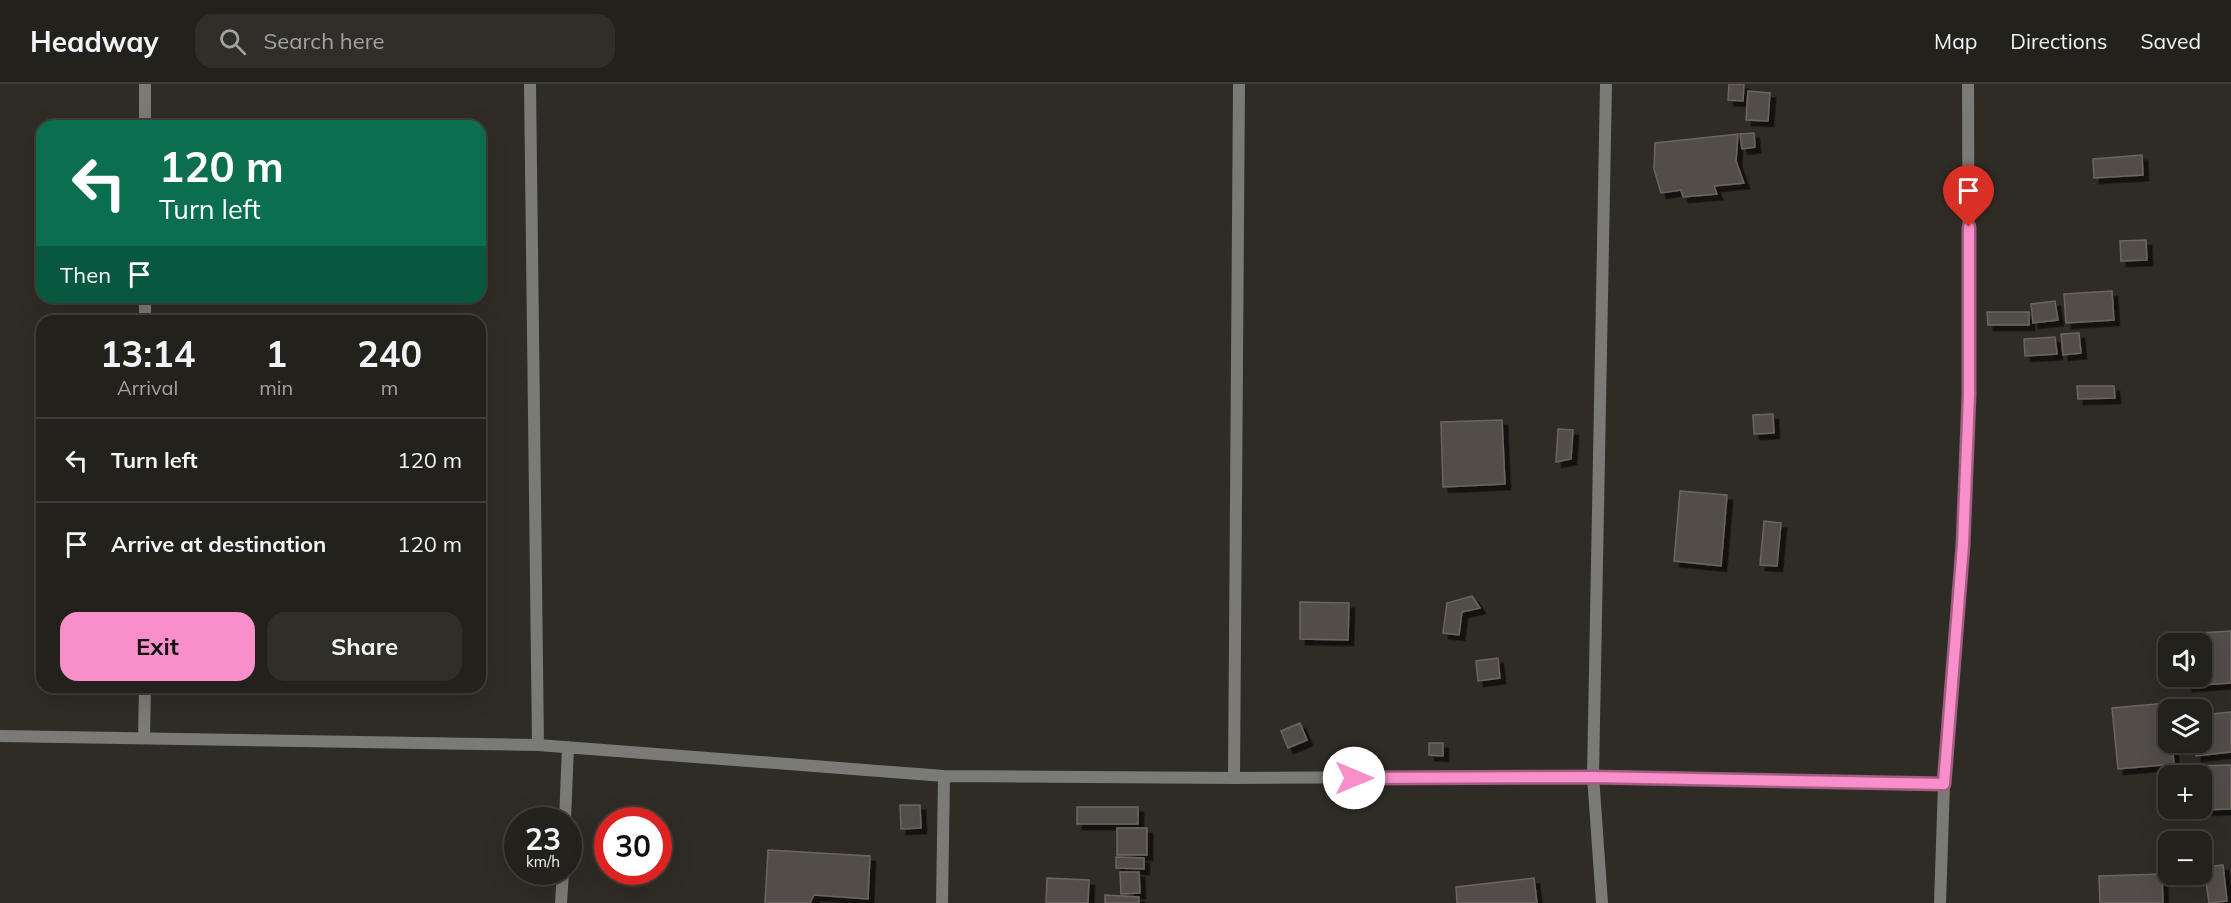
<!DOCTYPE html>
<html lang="en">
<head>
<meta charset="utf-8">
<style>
  body { margin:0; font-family:Mulish,sans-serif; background:#2f2e29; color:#f1f3f6; height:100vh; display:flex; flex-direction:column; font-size:22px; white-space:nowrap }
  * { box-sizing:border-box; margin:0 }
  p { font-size:20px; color:#a3a3a3 }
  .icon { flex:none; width:33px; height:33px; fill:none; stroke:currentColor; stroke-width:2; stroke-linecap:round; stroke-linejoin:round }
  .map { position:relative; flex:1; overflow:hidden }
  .drawer { position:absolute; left:36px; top:231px; width:450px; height:378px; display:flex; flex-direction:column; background:#23211c; border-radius:18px; box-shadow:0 6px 24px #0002,0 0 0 2px #403e3b }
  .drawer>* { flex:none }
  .top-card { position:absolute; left:36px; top:36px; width:450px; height:183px; border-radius:18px; box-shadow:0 6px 24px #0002,0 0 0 2px #403e3b; background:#0b6e4f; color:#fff; overflow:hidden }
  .fabs { position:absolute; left:2158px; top:549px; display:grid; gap:12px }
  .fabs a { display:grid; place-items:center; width:54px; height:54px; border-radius:12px; background:#23211c; box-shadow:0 6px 24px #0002,0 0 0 2px #403e3b; font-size:30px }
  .speed { position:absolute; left:504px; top:723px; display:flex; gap:12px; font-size:30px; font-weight:700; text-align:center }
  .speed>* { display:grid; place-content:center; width:78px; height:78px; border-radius:50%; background:#23211c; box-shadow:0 6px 24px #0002,0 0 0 2px #403e3b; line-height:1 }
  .speed small { font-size:15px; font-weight:400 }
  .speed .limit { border:9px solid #d22; background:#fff; color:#111 }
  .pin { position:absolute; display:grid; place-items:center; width:51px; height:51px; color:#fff; margin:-62px -26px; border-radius:50% 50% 50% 0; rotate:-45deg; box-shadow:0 0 6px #0007 }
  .pin .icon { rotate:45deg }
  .me { position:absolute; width:66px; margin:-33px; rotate:90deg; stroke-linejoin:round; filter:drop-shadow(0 0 4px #0008) }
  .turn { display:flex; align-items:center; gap:21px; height:126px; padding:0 24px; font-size:27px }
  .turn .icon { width:78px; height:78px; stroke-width:2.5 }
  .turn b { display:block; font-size:42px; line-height:51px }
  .then { display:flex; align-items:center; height:57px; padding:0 24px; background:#0003; gap:12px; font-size:22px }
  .eta { display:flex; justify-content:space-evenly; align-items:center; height:102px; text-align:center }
  .eta b { font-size:36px; font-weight:700; line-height:42px }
  .action { display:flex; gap:12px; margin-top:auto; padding:12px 24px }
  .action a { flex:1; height:69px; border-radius:18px; background:#f98fca; color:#111; font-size:24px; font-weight:700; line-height:69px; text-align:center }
  .action a+a { background:#2f2e29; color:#f1f3f6 }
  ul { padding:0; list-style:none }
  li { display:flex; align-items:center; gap:18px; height:84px; padding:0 24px; border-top:2px solid #403e3b }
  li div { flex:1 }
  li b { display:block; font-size:22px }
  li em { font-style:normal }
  header { display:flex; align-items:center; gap:36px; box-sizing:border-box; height:84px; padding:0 30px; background:#23211c; border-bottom:2px solid #403e3b }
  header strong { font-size:28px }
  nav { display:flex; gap:33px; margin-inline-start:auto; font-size:21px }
  .search { width:420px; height:54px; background:#2f2e29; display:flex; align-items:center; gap:15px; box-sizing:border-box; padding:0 21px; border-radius:18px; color:#a3a3a3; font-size:22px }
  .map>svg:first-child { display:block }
  .building { fill:#534d48; stroke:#6c655f; stroke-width:1.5; filter:url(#shadow) }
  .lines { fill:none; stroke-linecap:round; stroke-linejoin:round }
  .street { stroke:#7a7a76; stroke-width:12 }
  .route-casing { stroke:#a25d83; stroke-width:15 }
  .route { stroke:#f98fca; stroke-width:10 }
</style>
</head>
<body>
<header>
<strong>Headway</strong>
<div class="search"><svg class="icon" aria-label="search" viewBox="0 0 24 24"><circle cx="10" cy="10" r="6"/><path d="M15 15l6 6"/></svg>Search here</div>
<nav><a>Map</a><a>Directions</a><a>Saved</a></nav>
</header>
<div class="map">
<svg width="2231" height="819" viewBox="0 0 2231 819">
  <defs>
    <filter id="shadow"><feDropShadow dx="5.5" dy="5.5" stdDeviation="0" flood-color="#0009"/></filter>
  </defs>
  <rect width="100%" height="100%" fill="#2f2c25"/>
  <path class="building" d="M1729,0H1744L1743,17L1728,16Z
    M1748,7L1770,9L1768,37L1746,36Z
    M1754,49L1755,63L1742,65L1740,50Z
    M1738,50L1736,77L1744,99L1714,102L1717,110L1683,113L1681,106L1661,109L1654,85L1655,59Z
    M2142,71L2143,91L2094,94L2093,75Z
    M2146,156L2147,176L2121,177L2120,157Z
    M2112,207L2114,236L2066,239L2064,210Z
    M2055,217L2058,236L2033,239L2031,220Z
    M1987,228H2029V241H1988Z
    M2079,249L2081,269L2063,271L2061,250Z
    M2055,253L2057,270L2025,272L2024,255Z
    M2077,302H2114L2115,314L2078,315Z
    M1773,330L1774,349L1754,350L1753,331Z
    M1502,336L1505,400L1443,403L1441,338Z
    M1558,345L1573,346L1571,375L1556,378Z
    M1680,407L1727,411L1721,482L1674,477Z
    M1764,437L1781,439L1777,482L1760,481Z
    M1472,512L1480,524L1462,528L1459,551L1443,549L1447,519Z
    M1300,518L1349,519L1348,556L1300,555Z
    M2231,547V599L2187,602L2186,592H2202V560H2184L2183,550Z
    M1498,574L1500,594L1478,597L1476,577Z
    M2168,619L2169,658H2172L2174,680L2118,685L2112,624Z
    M2231,628V668L2196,672L2195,658H2202V631Z
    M1300,639L1307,656L1288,664L1281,647Z
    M1429,659H1443V672L1429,671Z
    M2231,681V725L2198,726L2202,724V692H2197V682Z
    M900,721H920L921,744L901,745Z
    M1077,723H1138V740H1077Z
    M1117,744H1147V771H1117Z
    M768,766L870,772L868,815L814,811L810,819H765Z
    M1116,773L1144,774V785L1116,784Z
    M2223,781L2227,817L2209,819L2204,783Z
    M1120,788H1139L1140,809L1121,810Z
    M2162,790L2163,819H2100L2099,792Z
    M1047,794L1089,796L1088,819H1046Z
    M1534,794L1537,819H1457L1456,803Z
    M1105,811L1139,813V819H1105Z"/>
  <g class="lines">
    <path class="street" d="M530,0L538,661
      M145,42V0
      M145,213V237
      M0,652L538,661L944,692L1234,694L1593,692L1944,700
      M144,654L145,603
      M1234,694L1239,0
      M565,736L568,663
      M561,819L563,788
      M942,819L944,692
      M1602,819L1593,692L1606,0
      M1940,819L1944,700L1963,461L1969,311L1968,0"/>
  </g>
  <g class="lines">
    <g class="route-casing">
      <path id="route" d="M1354,694L1593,693L1944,700L1963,461L1969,311V143"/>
    </g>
    <use href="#route" class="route"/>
  </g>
</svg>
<div class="fabs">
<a><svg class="icon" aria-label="sound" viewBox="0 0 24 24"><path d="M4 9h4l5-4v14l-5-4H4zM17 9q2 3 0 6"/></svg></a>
<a><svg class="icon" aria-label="layers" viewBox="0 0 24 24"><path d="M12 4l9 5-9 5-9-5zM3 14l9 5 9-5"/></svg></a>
<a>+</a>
<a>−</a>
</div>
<div class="speed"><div>23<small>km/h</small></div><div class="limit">30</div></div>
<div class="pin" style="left:1969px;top:143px;background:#d93025"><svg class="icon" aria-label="arrive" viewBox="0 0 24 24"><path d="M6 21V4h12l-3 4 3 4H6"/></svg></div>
<svg class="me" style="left:1354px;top:694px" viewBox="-20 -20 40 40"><circle r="19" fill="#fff"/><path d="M0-13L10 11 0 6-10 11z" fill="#f98fca"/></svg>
<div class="top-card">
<div class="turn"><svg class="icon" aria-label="left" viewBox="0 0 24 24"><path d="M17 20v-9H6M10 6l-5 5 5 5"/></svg><div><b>120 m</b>Turn left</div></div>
<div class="then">Then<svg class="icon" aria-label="arrive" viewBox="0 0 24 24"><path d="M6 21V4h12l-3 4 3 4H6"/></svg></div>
</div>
<section class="drawer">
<div class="eta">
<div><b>13:14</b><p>Arrival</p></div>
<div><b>1</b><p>min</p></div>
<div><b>240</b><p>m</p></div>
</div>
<ul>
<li><svg class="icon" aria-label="left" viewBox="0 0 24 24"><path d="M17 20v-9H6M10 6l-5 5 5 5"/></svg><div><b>Turn left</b></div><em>120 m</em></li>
<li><svg class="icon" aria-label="arrive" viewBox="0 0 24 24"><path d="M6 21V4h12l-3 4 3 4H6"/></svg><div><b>Arrive at destination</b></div><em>120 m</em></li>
</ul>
<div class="action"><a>Exit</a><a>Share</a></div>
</section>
</div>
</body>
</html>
